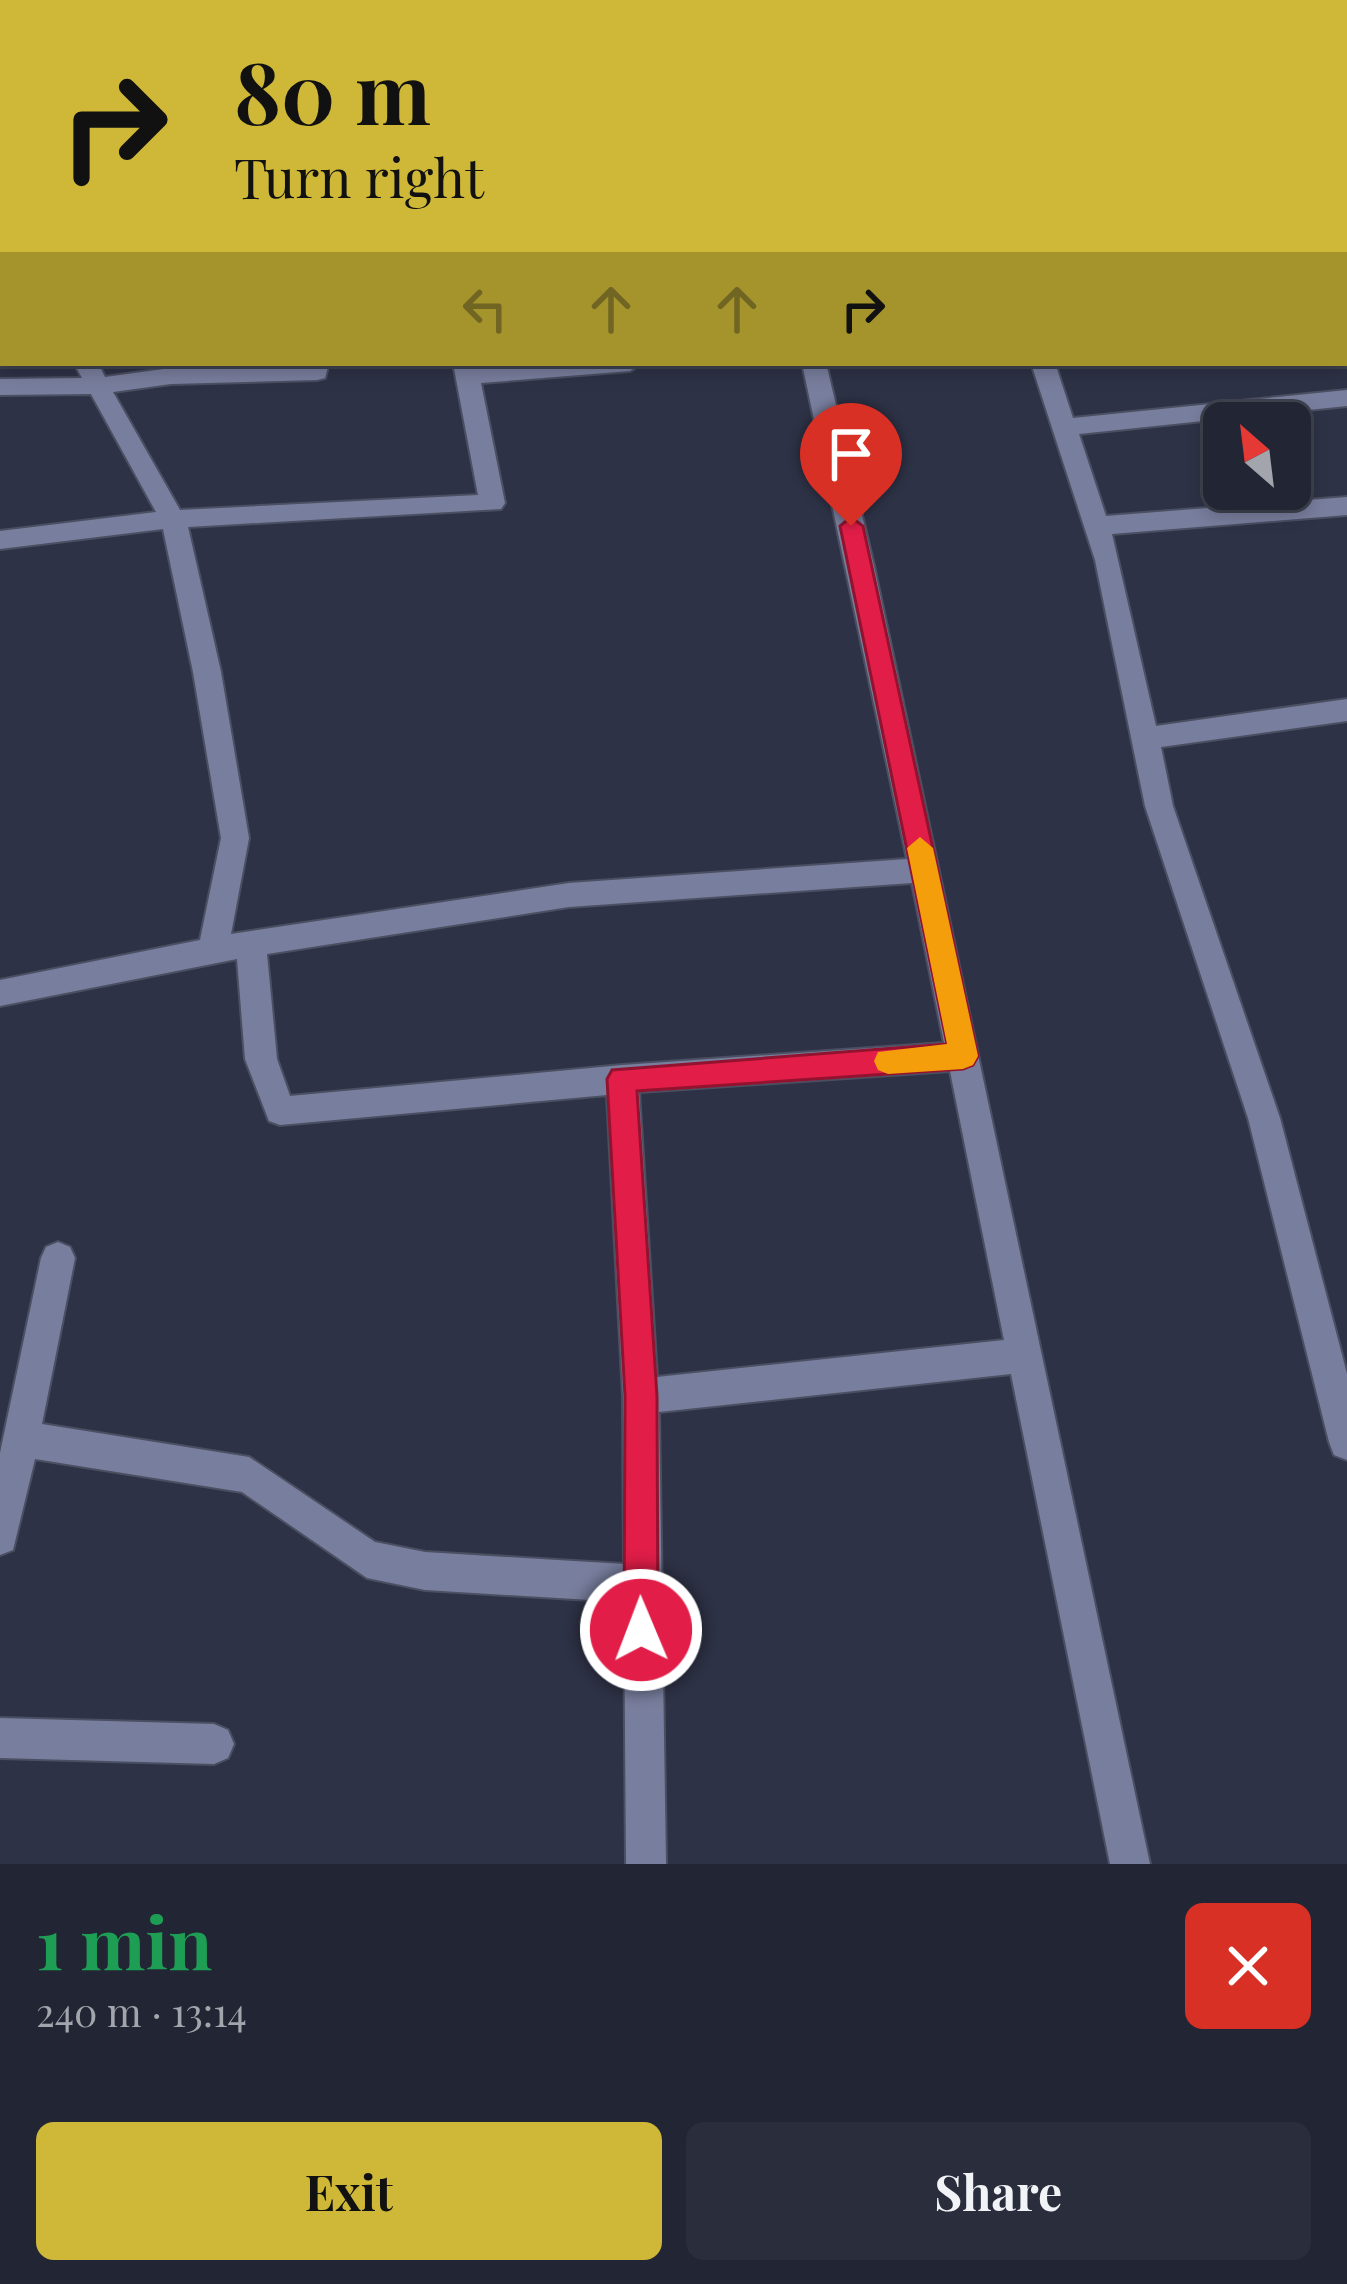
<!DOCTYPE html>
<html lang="en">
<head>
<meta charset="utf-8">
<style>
  body { margin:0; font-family:"Playfair Display",serif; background:#2a2e3c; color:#f1f3f6; height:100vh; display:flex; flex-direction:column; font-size:45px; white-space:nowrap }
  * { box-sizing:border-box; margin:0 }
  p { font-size:39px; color:#a2a5ac }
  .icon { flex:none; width:66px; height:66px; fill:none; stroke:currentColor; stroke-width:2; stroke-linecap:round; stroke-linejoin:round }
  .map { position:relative; height:1864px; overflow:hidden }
  .drawer { display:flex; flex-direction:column; background:#222634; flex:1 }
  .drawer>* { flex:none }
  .hud { position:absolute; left:0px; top:0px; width:1347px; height:366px; box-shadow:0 6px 18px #0003,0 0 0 3px #3f434f; background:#cfb837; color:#111; overflow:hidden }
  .needle { width:78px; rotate:332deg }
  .fabs { position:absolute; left:1203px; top:402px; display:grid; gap:24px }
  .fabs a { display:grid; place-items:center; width:108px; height:108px; border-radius:18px; background:#222634; box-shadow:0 6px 18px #0003,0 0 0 3px #3f434f; font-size:60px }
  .pin { position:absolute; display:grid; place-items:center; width:102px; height:102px; color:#fff; margin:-123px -51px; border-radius:50% 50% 50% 0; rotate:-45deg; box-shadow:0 0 12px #0007 }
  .pin .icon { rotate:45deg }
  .me { position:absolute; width:132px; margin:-66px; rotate:359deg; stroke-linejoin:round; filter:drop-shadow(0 0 9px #0008) }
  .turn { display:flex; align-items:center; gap:42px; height:252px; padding:0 36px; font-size:54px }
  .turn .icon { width:156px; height:156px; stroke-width:2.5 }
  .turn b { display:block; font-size:84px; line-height:102px }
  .lanes { display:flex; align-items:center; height:114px; padding:0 36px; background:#0003; justify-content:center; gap:60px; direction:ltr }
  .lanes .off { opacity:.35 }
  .round { display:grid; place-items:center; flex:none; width:126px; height:126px; border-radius:18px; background:#2a2e3c }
  .headline { display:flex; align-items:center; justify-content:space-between; height:204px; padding:0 36px }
  h1 { font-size:72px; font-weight:700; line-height:90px; color:#1e9e55 }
  .cta { display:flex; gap:24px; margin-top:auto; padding:24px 36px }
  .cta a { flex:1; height:138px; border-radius:18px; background:#cfb837; color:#111; font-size:48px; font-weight:700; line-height:138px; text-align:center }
  .cta a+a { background:#2a2e3c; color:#f1f3f6 }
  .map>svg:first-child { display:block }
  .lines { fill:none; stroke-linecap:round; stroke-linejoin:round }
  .minor-casing { stroke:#4b4f62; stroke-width:4 }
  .minor { fill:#787e9d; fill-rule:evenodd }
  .route { fill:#e11d48; stroke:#92132f; stroke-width:3 }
  .slow { fill:#f59e0b }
</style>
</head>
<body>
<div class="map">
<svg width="1347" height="1864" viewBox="0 0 1347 1864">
  <rect width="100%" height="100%" fill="#2e3246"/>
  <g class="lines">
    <g class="minor-casing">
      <path id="minor" d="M19,0H40L17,3Z
        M148,0H168V3H148Z
        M295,0H315V3H295Z
        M430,0H450L451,3H431Z
        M704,0H724V3H704Z
        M899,0H919L920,3H900Z
        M1074,0H1097L1099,3H1076Z
        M3,51V76L0,75Z
        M3,105V173H0Z
        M1344,128H1347V143H1344Z
        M0,186H3V200H0Z
        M1344,271L1347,272V290L1344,289Z
        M74,363H98L105,377L171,368L329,363L325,378L317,380L171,384L113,392L180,510L478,495L453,363H477L478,367L642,363L630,371L481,383L505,503L501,509L188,527L221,672L249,838L231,934L569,883L907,859L802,363H826L874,566L1150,1864H1110L1011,1374L659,1412L666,1864H626L624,1602L425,1590L367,1578L242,1492L35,1459L13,1550L0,1555V1453L41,1258L46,1247L58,1242L70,1247L75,1258L42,1424L249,1457L375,1542L425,1552L624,1564L623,1396L607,1095L280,1125L269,1121L245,1059L237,959L0,1006V980L200,940L221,838L193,672L163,529L0,549V531L156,512L91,394L0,395V379L82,378ZM912,883L944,1043L622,1065L290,1096L277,1059L267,954L569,907ZM950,1071L1004,1340L657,1377L639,1092Z
        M1031,363H1055L1073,418L1347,390V406L1079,434L1106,516L1347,497V515L1112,534L1156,726L1347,699V721L1161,747L1173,806L1280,1118L1347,1374V1460L1334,1455L1329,1442L1248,1118L1145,806L1095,560Z
        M0,1718L214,1724L228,1730L234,1744L228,1758L214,1764L0,1758Z"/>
    </g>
    <use href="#minor" class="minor"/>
  </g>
  <path class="route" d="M851,517L863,526L978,1056L973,1065L963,1069L637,1091L657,1396L658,1630L653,1643L641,1648L629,1643L624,1630L625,1396L607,1079L612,1070L947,1044L840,526Z"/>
  <path class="slow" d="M920,837L933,848L978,1056L973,1065L963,1069L888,1074L878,1070L874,1061L878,1052L947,1044L907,848Z"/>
</svg>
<div class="fabs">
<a><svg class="needle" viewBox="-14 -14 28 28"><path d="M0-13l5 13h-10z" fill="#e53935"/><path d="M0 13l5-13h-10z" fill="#a2a5ac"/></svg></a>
</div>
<div class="pin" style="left:851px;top:526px;background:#d93025"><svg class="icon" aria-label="arrive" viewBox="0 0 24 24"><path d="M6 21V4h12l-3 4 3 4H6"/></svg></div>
<svg class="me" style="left:641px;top:1630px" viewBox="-20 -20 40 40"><circle r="17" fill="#e11d48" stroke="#fff" stroke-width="3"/><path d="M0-11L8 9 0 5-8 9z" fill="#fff"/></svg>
<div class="hud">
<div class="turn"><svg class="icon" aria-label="right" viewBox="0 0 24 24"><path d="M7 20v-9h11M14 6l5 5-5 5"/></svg><div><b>80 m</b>Turn right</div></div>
<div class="lanes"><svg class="icon off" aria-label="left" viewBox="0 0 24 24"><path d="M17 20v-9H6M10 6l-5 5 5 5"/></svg><svg class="icon off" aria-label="ahead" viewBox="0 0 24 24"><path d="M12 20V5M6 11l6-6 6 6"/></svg><svg class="icon off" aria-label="ahead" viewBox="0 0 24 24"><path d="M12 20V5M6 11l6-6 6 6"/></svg><svg class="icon" aria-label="right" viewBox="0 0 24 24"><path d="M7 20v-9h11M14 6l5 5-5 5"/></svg></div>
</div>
</div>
<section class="drawer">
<div class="headline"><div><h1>1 min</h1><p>240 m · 13:14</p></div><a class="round" style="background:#d93025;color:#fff"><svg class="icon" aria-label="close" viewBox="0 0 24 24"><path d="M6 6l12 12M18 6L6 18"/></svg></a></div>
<div class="cta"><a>Exit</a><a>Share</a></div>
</section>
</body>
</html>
